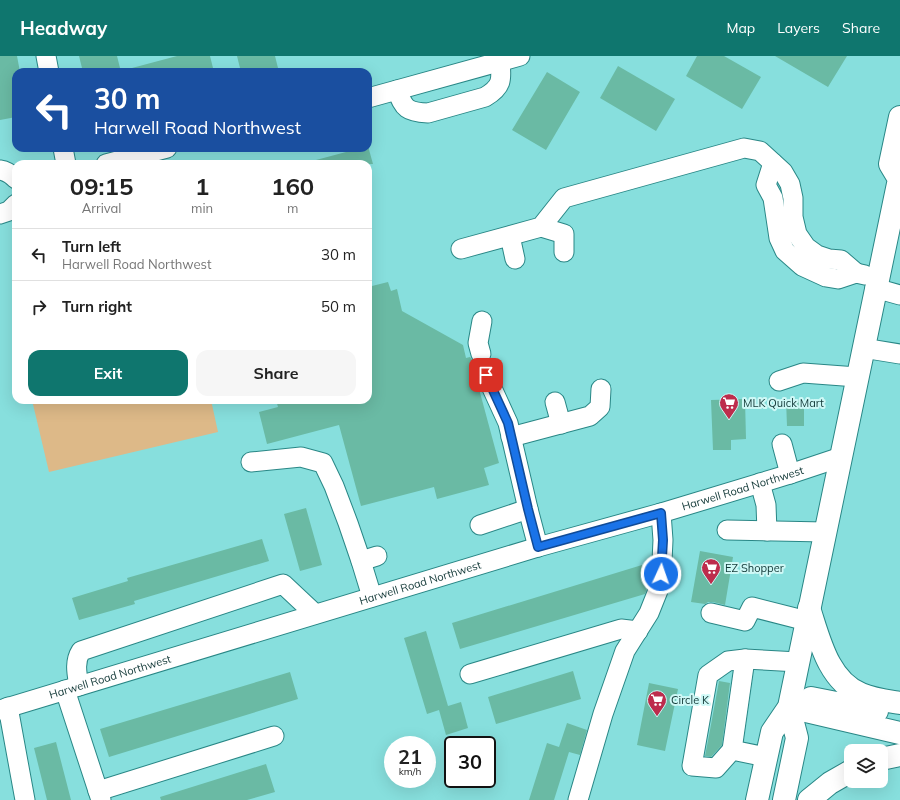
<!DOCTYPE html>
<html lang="en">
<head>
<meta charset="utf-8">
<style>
  body { margin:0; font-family:Mulish,sans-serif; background:#f6f6f6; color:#222; height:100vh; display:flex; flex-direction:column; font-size:15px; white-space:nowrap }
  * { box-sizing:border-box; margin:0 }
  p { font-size:13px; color:#767676 }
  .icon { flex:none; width:22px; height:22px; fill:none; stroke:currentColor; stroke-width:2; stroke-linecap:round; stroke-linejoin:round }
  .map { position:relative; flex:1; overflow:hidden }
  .sheet { position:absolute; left:12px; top:104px; width:360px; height:244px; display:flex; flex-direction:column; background:#fff; border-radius:12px; box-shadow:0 4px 16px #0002 }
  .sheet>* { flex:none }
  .guide { position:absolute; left:12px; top:12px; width:360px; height:84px; border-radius:12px; box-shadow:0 4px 16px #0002; background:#1a4fa0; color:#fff; overflow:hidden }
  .buttons { position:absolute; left:844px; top:688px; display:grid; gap:8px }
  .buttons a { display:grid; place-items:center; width:44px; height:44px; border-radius:8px; background:#fff; box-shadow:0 4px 16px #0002; font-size:20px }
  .speed { position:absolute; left:384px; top:680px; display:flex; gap:8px; font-size:20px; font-weight:700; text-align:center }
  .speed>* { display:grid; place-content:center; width:52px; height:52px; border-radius:50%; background:#fff; box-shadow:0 4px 16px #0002; line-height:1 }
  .speed small { font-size:10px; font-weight:400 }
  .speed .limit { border:2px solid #111; border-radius:6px; background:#fff; color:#111 }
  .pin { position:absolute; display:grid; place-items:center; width:34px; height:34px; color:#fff; margin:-17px; border-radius:8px; box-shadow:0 2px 6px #0006 }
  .me { position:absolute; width:44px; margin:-22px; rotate:3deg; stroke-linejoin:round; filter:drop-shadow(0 0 3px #0008) }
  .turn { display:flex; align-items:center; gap:14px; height:84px; padding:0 16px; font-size:18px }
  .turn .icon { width:52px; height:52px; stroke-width:2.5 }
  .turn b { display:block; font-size:28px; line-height:34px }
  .eta { display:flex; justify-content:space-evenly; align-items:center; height:68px; text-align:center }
  .eta b { font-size:24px; font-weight:700; line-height:28px }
  .primary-button { display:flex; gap:8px; margin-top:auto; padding:8px 16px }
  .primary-button a { flex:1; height:46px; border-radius:12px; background:#0f766e; color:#fff; font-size:16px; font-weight:700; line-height:46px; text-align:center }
  .primary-button a+a { background:#f6f6f6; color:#222 }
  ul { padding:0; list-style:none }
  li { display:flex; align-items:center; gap:12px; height:52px; padding:0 16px; border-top:1px solid #e0e0e0 }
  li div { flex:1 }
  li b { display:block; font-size:15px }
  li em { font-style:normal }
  header { display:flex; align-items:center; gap:24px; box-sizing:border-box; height:56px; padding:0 20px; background:#0f766e; color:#fff }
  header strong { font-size:19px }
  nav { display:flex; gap:22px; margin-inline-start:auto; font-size:14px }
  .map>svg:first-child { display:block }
  .green { fill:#ddb988 }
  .building { fill:#6abaa4 }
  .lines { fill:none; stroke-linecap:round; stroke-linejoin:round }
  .minor-casing { stroke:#298786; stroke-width:21 }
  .major-casing { stroke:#298786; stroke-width:24 }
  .highway-casing { stroke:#298786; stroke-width:24 }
  .minor { stroke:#fff; stroke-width:19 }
  .major { stroke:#fff; stroke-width:22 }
  .highway { stroke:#fff; stroke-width:22 }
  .route-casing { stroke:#114b97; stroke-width:10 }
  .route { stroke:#1a73e8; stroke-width:7 }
  .labels { text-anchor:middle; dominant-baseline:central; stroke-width:4; stroke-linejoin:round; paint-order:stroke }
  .poi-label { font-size:11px; fill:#123837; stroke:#cef8f6; text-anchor:start }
  .street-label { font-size:11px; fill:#123837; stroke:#cef8f6 }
</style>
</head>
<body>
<header>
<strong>Headway</strong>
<nav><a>Map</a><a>Layers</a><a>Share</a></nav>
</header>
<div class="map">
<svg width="900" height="744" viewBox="0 0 900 744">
  <rect width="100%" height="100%" fill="#87dfdd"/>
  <path class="green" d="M32,344H211L218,376L49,416Z"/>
  <path class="building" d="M0,0H17L20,16H16V61L0,64Z
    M79,0H117L121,16H83Z
    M177,0H210L214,16H132V12Z
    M237,0H275L279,16H241Z
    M697,0H724L761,21L742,53L686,20Z
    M775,0H847L828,31Z
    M618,10L675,43L656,75L600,42Z
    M547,16L580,36L546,94L512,74Z
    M368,90L373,108H317L316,104L361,92H368Z
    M388,226L391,235L397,233L402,255L463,289L466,302L470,301L474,306L478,308L483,309L477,312L475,318L499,407L484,412L489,429L437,443L434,431L361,450L339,369L267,388L259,356L278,351L276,344H368V231Z
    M745,343L746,383L731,384V394H713L711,344Z
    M786,344H804V370H787Z
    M306,452L322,509L300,515L284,458Z
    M262,483L269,505L134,545L135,548L79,564L72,542L128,525L127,522Z
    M700,495L733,501L725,549L713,546H708L705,548L691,546Z
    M642,509L648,530L645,538L460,593L452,567Z
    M426,575L448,650L461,646L468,672L446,679L439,654L427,658L404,582Z
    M573,615L581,643L496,668L488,641Z
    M290,616L298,643L109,701L100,673Z
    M719,625L730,627L722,689L711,701L706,700H705L710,674Z
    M649,627L678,633L665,695L637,689Z
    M567,667L587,674L580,699L569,696L554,744H529L547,687L559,691Z
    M56,686L71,744H47L34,692Z
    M266,708L275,736L247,744H161L160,741Z"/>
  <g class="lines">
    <g class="minor-casing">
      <g id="minor">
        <path d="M46,0L49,16"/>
        <path d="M397,34C404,53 407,56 428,57L485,41C502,31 502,24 500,6"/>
        <path d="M368,42L520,0"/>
        <path d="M63,92L66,108"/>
        <path d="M773,107L766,129L773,142L779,182L785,195L802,210L826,221L838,223L856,217L865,219"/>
        <path d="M106,108L167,92"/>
        <path d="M0,114C7,115 11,118 16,123"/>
        <path d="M0,158L9,155L16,148"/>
        <path d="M541,171L564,178V196"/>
        <path d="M510,180L515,203"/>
        <path d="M461,193L541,171L564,142L744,92L760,95L783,116L790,128L793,142V161L797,178L806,191L817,199L829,203L841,204L856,217"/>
        <path d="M875,232L900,239"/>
        <path d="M863,292L900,298"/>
        <path d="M481,298L478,287L482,265"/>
        <path d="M486,319L508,367L528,453L538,491"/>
        <path d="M779,325L803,317L857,321"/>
        <path d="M555,346L561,368"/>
        <path d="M511,381L590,360L600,351L601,333"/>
        <path d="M782,388L790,418"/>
        <path d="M251,406L301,401L323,407L334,430L348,467L361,505"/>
        <path d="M760,427L766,449L767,475"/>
        <path d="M480,469L528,453"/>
        <path d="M727,474L825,476"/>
        <path d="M372,541L361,505L377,500"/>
        <path d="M711,557L745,565L752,551L807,565"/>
        <path d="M470,618L621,573L638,575"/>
        <path d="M79,630C77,618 74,606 81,595L283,528L315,558"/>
        <path d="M65,634L101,744"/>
        <path d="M8,651L25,744"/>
        <path id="s1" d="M0,654L538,491L661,457L790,418L841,401"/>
        <path d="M732,694L745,603"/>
        <path d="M766,701L732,694L716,712L692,710L708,619L728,605L745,603L798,606"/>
        <path d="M98,735L274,680"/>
        <path d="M578,744L603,658L625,595L649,557L661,527L663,484L661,457"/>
      </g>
    </g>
    <g class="major-casing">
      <path id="major" d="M757,744L772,676L789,651L899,123L890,108L900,61
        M784,744L797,682L789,651"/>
    </g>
    <g class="highway-casing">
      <path id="highway" d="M809,552C819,582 828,625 861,638C872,643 888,645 900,647
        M811,642L877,655
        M789,651L900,677
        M881,703L900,699
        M809,744L830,727L851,715"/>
    </g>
    <use href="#minor" class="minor"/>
    <use href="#major" class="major"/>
    <use href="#highway" class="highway"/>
  </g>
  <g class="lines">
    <g class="route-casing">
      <path id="route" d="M486,319L508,367L528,453L538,491L661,457L663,484L661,518"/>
    </g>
    <use href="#route" class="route"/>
  </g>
  <defs>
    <g id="supermarket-pin" transform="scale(1)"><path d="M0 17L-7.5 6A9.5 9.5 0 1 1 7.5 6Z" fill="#bd2c4c" stroke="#cef8f6"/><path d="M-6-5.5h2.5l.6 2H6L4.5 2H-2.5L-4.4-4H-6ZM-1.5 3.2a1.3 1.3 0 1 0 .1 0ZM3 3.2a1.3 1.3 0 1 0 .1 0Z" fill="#fff"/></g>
  </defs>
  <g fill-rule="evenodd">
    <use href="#supermarket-pin" x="729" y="347"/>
    <use href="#supermarket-pin" x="711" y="512"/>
    <use href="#supermarket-pin" x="657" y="644"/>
  </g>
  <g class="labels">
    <g class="poi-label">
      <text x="743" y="347">MLK Quick Mart</text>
      <text x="725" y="512">EZ Shopper</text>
      <text x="671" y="644">Circle K</text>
    </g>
    <g class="street-label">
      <text stroke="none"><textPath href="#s1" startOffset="775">Harwell Road Northwest</textPath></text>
      <text stroke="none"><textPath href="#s1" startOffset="439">Harwell Road Northwest</textPath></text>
      <text stroke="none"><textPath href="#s1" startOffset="115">Harwell Road Northwest</textPath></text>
    </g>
  </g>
</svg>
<div class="buttons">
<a><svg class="icon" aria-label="layers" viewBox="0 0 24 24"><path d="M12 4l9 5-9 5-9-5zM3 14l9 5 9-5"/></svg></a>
</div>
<div class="speed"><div>21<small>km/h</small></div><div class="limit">30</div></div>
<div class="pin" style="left:486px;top:319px;background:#d93025"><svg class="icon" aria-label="arrive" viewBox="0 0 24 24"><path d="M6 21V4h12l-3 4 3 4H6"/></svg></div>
<svg class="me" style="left:661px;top:518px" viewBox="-20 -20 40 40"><circle r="17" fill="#1a73e8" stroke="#fff" stroke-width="3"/><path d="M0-11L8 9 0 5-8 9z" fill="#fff"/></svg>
<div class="guide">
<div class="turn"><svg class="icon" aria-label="left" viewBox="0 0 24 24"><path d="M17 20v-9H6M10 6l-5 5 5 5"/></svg><div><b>30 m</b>Harwell Road Northwest</div></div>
</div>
<section class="sheet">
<div class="eta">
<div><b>09:15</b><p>Arrival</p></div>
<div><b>1</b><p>min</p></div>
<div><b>160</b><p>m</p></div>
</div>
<ul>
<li><svg class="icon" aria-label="left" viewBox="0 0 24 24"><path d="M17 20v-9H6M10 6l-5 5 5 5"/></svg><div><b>Turn left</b><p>Harwell Road Northwest</p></div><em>30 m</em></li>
<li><svg class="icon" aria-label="right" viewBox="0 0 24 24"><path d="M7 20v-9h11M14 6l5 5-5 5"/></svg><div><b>Turn right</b></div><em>50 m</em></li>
</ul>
<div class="primary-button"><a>Exit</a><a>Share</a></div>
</section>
</div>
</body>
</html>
